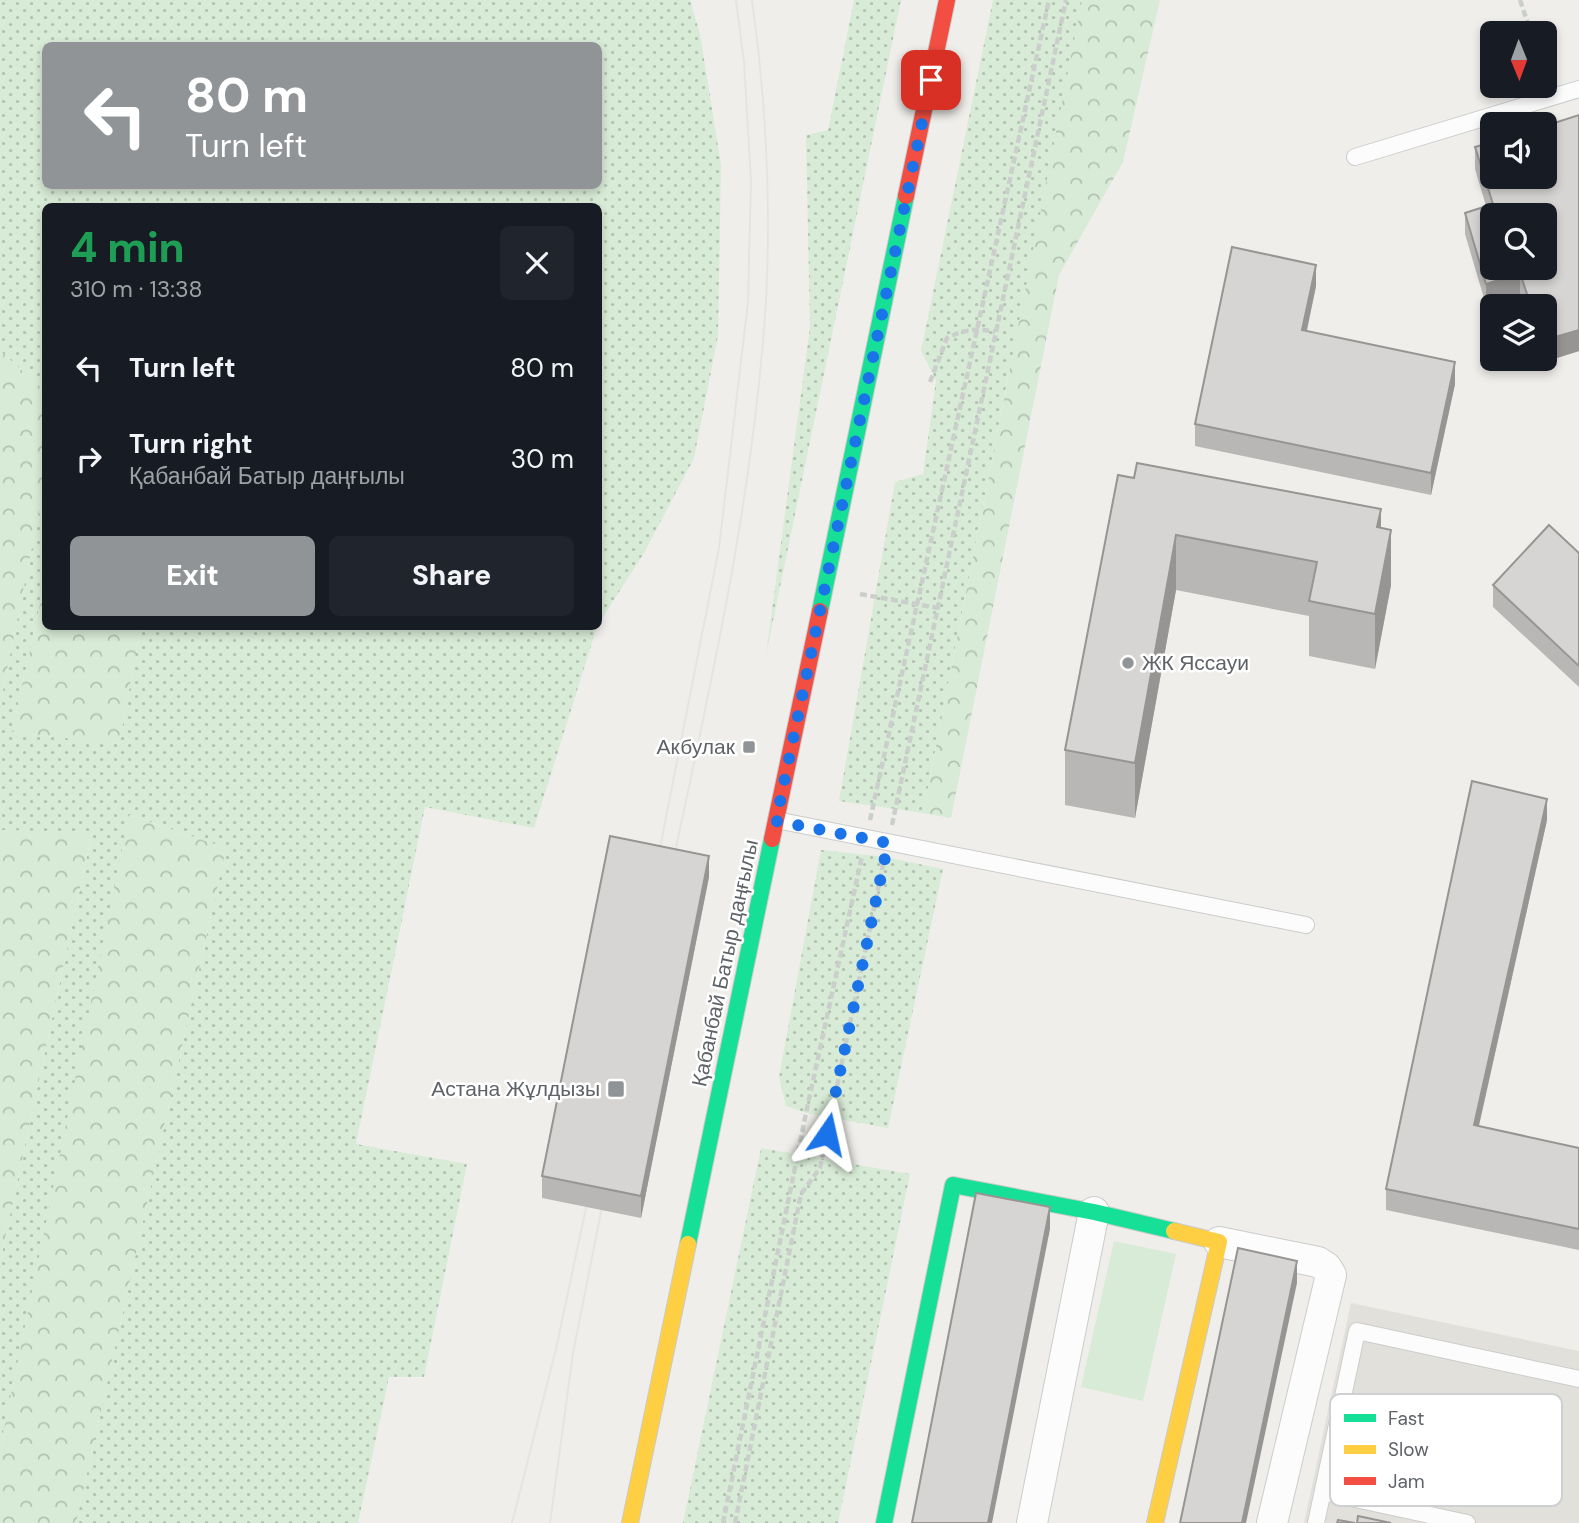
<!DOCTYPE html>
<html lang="en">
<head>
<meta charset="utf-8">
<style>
  body { margin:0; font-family:"DM Sans",sans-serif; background:#20242c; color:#f1f3f6; height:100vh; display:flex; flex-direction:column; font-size:26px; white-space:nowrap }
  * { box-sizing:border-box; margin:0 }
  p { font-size:23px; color:#9ea1a6 }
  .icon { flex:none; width:38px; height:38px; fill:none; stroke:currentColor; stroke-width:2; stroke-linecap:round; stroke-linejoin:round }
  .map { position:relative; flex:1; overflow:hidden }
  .details { position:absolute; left:42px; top:203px; width:560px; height:427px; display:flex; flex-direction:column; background:#171b24; border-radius:10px; box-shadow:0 4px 10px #0003 }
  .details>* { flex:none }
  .banner { position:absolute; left:42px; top:42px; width:560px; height:147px; border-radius:10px; box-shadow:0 4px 10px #0003; background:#919496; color:#fff; overflow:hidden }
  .needle { width:46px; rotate:179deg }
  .fabs { position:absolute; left:1480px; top:21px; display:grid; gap:14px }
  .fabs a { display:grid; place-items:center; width:77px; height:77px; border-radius:10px; background:#171b24; box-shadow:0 4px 10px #0003; font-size:35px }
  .pin { position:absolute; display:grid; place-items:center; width:60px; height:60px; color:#fff; margin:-30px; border-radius:14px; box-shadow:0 4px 10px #0006 }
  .me { position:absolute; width:77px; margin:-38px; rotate:11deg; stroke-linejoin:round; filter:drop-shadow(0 0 5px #0008) }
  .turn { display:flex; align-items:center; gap:24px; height:147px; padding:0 28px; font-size:32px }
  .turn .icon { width:91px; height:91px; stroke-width:2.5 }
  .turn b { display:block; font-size:49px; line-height:60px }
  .round { display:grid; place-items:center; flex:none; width:74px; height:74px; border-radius:10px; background:#20242c }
  .head { display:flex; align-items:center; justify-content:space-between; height:119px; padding:0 28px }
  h1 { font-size:42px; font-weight:800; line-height:52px; color:#1e9e55 }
  .action { display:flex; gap:14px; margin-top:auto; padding:14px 28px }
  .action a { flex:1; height:80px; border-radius:10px; background:#919496; color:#fff; font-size:28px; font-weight:800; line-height:80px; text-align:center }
  .action a+a { background:#20242c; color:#f1f3f6 }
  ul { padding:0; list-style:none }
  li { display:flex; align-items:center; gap:21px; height:91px; padding:0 28px }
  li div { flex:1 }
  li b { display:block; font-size:26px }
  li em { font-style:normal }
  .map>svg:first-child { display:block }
  .education { fill:#e2e0da }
  .grass { fill:url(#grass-dots); fill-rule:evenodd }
  .forest { fill:url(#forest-crowns) }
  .pitch { fill:#d8ebd6 }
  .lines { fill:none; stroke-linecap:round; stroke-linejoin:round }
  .lane-casing { stroke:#cbcccc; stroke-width:18 }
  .street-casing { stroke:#cbcccc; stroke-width:32 }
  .fast-casing { stroke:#cacacb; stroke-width:18 }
  .slow-casing { stroke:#cacacb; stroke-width:18 }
  .jam-casing { stroke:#cacacb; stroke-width:18 }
  .path { stroke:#cacfcc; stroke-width:4.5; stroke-dasharray:7 3.5; stroke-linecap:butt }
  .lane { stroke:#fdfcfc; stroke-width:16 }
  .street { stroke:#fdfcfc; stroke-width:30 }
  .fast { stroke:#16e098; stroke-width:16 }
  .slow { stroke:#ffcf43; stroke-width:16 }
  .jam { stroke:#f24e42; stroke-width:16 }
  .tram { stroke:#e4e4e4; stroke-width:2 }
  .wall { fill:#b8b7b5 }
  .shaded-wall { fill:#969594 }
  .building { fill:#d6d5d3; stroke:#969594; stroke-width:2; fill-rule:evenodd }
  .route { stroke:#1a73e8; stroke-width:12; stroke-dasharray:0 21.6 }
  .poi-dot { fill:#919496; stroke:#fff; stroke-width:2.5 }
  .labels { text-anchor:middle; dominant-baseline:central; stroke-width:5; stroke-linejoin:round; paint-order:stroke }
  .poi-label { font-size:21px; fill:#5f6368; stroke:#fff; text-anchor:end }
  .street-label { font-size:21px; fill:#5f6368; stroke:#fff }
  .key { fill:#fff; stroke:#cfd0d2; stroke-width:2 }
  .key-label { font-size:19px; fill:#5f6368 }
</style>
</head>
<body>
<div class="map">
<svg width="1579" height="1523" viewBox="0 0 1579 1523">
  <defs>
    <pattern id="grass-dots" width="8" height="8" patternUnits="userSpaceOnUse" patternTransform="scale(1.75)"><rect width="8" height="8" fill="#d8ebd6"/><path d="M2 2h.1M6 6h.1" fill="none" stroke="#b2c2b1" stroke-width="1.8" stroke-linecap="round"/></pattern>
    <pattern id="forest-crowns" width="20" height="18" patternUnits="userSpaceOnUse" patternTransform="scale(1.75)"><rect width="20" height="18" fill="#d8ebd6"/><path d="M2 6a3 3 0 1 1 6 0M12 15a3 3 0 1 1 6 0" fill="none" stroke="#b2c2b1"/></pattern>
  </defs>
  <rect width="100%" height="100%" fill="#efeeea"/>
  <path class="education" d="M1351,1303L1579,1351V1523H1304Z"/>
  <path class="grass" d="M0,0H690L700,34L721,165L718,336L694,458L644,553L599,623L598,206H46L45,391L0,351ZM46,46H598V186H46Z
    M854,0H901L766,655L810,327L806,135L828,130Z
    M993,0H1089L1008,377L923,813L839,801L895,482L923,474L936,380L921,351Z
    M45,482V582L12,732L119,744L141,627H597L534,828L425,807L356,1144L467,1164L424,1377H389L358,1523H76L226,848L130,815L0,1449V1262L92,833L0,830V705Z
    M821,850L885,857L943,869L888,1128L806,1113L786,1106L779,1077Z
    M761,1148L910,1174L838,1523H683Z"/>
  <path class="forest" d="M1082,0H1160L1123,162L1059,275L951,818L923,813Z
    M0,351L45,391V482L0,705Z
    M45,582L46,626L141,627L119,744L12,732Z
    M129,815L226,848L76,1523H0V1449Z
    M0,830L92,832L0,1262Z"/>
  <path class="pitch" d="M1114,1241L1176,1254L1143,1401L1081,1387Z"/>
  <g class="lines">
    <g class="lane-casing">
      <path id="lane" d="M1355,157L1579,89
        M776,820L1306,925
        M1323,1492L1467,1523
        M1316,1523L1357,1331L1579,1379"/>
    </g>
    <g class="street-casing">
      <path id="street" d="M1219,1242L1318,1262L1326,1267L1331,1275L1272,1523
        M1032,1523L1094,1212"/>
    </g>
    <g class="fast-casing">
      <path id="fast" d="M820,611L906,196
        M688,1244L772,839
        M884,1523L953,1185L1094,1212L1174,1231"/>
    </g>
    <g class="slow-casing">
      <path id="slow" d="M630,1523L688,1244
        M1155,1523L1219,1242L1174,1231"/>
    </g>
    <g class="jam-casing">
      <path id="jam" d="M906,196L947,0
        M772,839L820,611"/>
    </g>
    <path class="path" d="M1520,0L1531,33
      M930,382L947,338C965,329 976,328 995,332
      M860,594L938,608
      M870,820L1049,0
      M892,825L1066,0
      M723,1523L806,1113L862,856
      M735,1523L801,1194L820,1168L884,860"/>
    <use href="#lane" class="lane"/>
    <use href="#street" class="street"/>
    <use href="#fast" class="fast"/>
    <use href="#slow" class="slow"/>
    <use href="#jam" class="jam"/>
    <path class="tram" d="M657,863L719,548L748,302L751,180L744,62L736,0
      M672,866C712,680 754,492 766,301C771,201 766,100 752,0
      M512,1523L556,1349L590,1189
      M550,1523L573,1353L605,1192"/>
  </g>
  <path class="wall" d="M1579,115V351L1541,363L1540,359H1545V306H1524L1520,295L1486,305L1465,234V213L1486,206L1475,169V147Z
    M1316,286L1307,331L1455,384L1431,495L1195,446V424Z
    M1118,475L1381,528L1391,585L1375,669L1309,656V616L1176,590L1135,818L1065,805V750Z
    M1579,553V687L1493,607V585Z
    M1547,820L1479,1126L1579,1148V1250L1386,1210V1189Z
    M709,877L641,1218L542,1198V1176Z"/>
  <path class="shaded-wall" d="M1316,265V286L1302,352V330Z
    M1520,273V295L1486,305V284Z
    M1579,330V351L1541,363V359H1545V340Z
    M1455,362V384L1431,495V473Z
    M1381,509V565L1377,527Z
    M1391,530V585L1375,669V614Z
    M1176,535V590L1135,818V763Z
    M1547,799V820L1474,1147V1125Z
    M709,856V877L641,1218V1196Z
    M1050,1207V1229L992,1523H988Z
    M1297,1261V1283L1246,1523H1242Z"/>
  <path class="building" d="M1579,115V330L1545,340V306H1531L1520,273L1486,284L1465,213L1493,204L1475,147L1493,142V177H1545V126ZM1493,215H1545V268H1493Z
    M1232,247L1316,265L1302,330L1455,362L1431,473L1195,424Z
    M1137,463L1381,509L1377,527L1391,530L1375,614L1309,601L1317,562L1176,535L1135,763L1065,750L1118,475L1134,478Z
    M1549,525L1579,553V666L1493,585Z
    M1472,781L1547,799L1474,1125L1579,1148V1229L1386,1189Z
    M610,836L709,856L641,1196L542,1176Z
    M976,1193L1050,1207L988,1523H912Z
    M1238,1248L1297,1261L1242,1523H1180Z
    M1358,1516L1391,1523H1357Z
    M1338,1520L1355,1523H1337Z"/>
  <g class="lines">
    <path class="route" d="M827,1134L888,843L776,821L931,80"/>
  </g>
  <g class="poi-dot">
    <circle cx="1128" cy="663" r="7"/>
    <rect x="742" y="740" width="14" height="14" rx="3.5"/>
    <rect x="607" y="1080" width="18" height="18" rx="3.5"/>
  </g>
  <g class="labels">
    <g class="poi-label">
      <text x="1142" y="663" text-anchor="start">ЖК Яссауи</text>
      <text x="735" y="747">Акбулак</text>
      <text x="600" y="1089">Астана Жұлдызы</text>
    </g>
    <g class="street-label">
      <text transform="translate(725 963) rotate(-78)">Қабанбай Батыр даңғылы</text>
    </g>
  </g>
  <rect x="1330" y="1394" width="232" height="112" rx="10" class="key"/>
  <rect x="1344" y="1414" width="32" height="8" fill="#16e098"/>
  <rect x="1344" y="1445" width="32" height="9" fill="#ffcf43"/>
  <rect x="1344" y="1477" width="32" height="8" fill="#f24e42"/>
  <g class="key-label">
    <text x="1388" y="1425">Fast</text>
    <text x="1388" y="1456">Slow</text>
    <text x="1388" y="1488">Jam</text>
  </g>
</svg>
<div class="fabs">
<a><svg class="needle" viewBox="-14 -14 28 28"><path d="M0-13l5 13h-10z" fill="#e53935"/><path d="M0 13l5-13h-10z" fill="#9ea1a6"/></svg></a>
<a><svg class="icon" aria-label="sound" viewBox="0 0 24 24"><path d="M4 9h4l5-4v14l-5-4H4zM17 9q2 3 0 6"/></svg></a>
<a><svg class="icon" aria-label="search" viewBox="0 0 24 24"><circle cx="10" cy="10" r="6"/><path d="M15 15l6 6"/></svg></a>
<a><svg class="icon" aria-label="layers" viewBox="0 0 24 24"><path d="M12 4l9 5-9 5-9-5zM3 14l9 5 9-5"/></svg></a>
</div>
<div class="pin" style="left:931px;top:80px;background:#d93025"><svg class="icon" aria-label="arrive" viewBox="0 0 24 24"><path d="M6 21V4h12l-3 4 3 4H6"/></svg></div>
<svg class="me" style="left:827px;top:1134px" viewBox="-20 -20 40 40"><path d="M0-17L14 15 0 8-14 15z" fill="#1a73e8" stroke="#fff" stroke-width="4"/></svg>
<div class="banner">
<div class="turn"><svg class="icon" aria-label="left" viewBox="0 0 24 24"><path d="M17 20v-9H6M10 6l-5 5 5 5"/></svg><div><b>80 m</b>Turn left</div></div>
</div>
<section class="details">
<div class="head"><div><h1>4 min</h1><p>310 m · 13:38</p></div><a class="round"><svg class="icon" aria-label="close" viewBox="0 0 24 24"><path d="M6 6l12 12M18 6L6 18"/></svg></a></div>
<ul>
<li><svg class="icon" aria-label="left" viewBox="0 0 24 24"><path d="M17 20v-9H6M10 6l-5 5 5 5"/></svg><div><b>Turn left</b></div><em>80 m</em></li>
<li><svg class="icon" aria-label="right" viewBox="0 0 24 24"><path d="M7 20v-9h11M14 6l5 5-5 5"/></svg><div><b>Turn right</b><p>Қабанбай Батыр даңғылы</p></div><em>30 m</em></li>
</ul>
<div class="action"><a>Exit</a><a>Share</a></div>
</section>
</div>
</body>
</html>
